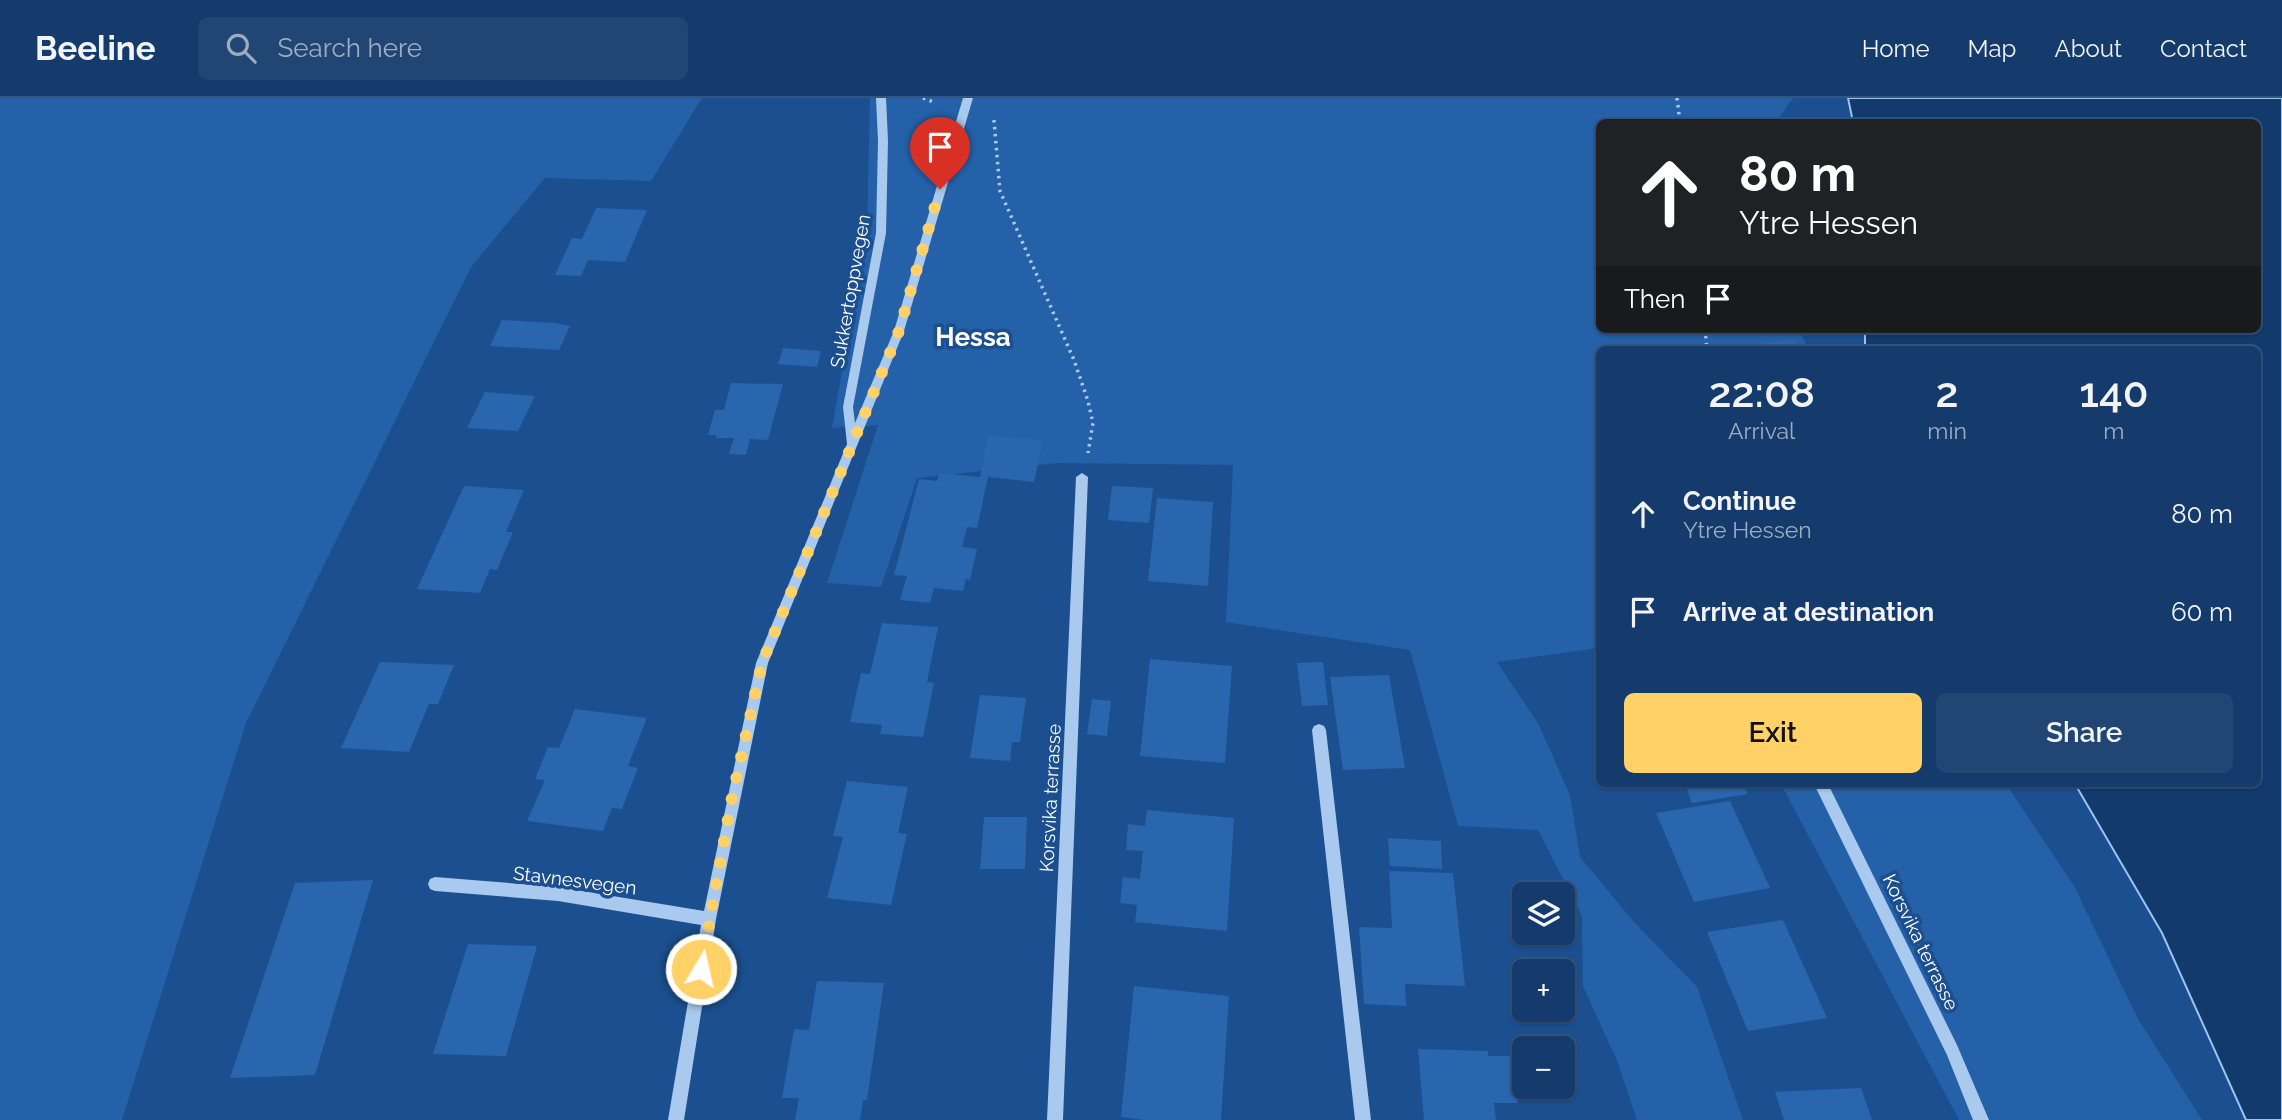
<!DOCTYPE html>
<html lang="en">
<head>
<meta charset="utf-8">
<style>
  body { margin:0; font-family:Raleway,sans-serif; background:#214673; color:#f1f3f6; height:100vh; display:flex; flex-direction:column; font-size:26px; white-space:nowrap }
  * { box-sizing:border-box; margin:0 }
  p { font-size:23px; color:#9dadc1 }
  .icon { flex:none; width:38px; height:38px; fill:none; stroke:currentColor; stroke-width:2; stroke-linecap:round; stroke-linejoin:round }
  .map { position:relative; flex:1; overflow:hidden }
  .drawer { position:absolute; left:1596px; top:248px; width:665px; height:441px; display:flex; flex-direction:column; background:#143b6b; border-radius:10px; box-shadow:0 2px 5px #0004,0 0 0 2px #33557e }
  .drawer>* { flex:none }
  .top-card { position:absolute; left:1596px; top:21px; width:665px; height:214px; border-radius:10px; box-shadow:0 2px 5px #0004,0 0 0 2px #33557e; background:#202124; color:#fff; overflow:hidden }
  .controls { position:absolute; left:1512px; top:784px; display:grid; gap:14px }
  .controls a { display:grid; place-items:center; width:63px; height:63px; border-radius:10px; background:#143b6b; box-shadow:0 2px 5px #0004,0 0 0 2px #33557e; font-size:35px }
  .pin { position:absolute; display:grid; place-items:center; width:60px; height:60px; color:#fff; margin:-72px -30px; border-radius:50% 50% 50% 0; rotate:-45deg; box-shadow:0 0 7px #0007 }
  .pin .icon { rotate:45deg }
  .me { position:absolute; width:77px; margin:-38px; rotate:9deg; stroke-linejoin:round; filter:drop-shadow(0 0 5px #0008) }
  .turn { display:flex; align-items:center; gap:24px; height:147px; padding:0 28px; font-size:32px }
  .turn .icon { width:91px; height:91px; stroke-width:2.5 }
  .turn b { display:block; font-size:49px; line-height:60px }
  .then { display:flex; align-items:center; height:66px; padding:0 28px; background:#0003; gap:14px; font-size:26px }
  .eta { display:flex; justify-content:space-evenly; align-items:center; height:119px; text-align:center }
  .eta b { font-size:42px; font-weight:600; line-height:49px }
  .primary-button { display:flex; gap:14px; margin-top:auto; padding:14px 28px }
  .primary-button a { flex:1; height:80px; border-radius:10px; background:#ffd166; color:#111; font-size:28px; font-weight:600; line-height:80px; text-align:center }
  .primary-button a+a { background:#214673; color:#f1f3f6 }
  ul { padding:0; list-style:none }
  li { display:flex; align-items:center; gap:21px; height:98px; padding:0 28px }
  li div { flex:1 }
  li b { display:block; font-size:26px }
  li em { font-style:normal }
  header { display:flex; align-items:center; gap:42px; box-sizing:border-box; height:98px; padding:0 35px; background:#143b6b; border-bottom:2px solid #33557e }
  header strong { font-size:33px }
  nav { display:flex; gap:38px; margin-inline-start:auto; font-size:24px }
  .search { width:490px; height:63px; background:#214673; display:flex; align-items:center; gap:18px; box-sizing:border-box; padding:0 24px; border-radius:10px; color:#9dadc1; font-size:26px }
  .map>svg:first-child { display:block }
  .green { fill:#2461a8 }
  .water { fill:#123a6d; stroke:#9cc4f0; stroke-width:2 }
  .building { fill:#2a66ad }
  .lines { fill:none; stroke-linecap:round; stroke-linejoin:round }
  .path { stroke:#a9c9ee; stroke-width:3.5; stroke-dasharray:2.5 4.5; stroke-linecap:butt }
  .minor { fill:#a9c9ee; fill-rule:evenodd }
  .route { stroke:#ffd166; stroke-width:12; stroke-dasharray:0 21.6 }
  .labels { text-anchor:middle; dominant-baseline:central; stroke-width:7; stroke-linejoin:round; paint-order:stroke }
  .street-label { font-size:19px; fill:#fff; stroke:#1b4f8f }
  .district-label { font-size:26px; font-weight:bold; fill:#fff; stroke:#1b4f8f }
</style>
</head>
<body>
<header>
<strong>Beeline</strong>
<div class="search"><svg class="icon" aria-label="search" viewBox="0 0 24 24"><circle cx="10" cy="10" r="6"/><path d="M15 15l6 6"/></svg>Search here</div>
<nav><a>Home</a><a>Map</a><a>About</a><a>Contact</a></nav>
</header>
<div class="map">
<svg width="2282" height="1022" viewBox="0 0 2282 1022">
  <rect width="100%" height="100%" fill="#1b4f8f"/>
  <path class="green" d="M0,0H702L651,83L545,80L471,169L246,625L122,1022H0Z
    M870,0H1793L1776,24H1600V231H1798L1809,252H1600L1599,550L1497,564L1538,625L1570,697L1580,759L1634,824L1697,889L1743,1022H1637L1617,963L1583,888L1582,818L1538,732L1458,728L1410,552L1226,524L1233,367L1058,365L917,380L881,489L827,485L878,327L832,330L867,130Z
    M1781,686H2006L2074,788L2137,919L2202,1022H1959Z"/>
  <path class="water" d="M1848,0H2282V1022H2246L2162,835L2075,686H2258V252H1865V231H2258V24H1853Z"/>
  <path class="building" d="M596,110L647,112L625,164L588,162L581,178L555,177L572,140L582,141Z
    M502,222L555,225L570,228L559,252L490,248Z
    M1793,241L1799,252H1740L1738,248Z
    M783,250L821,253L817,269L778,266Z
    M731,285L783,286L768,342L750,341L746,357L729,356L734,340H716V337H708L715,312H724Z
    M485,294L535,298L518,333L467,330Z
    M988,337L1043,342L1034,384L988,379L977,430L967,429L962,449L977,451L970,482L966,481L963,493L934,490L930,505L900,502L907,478L894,477L919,381L937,383L939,375L980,379Z
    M464,388L524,392L506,434H513L497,472L490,471L480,495L417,491Z
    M1112,388L1153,390L1149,425L1108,422Z
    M1157,400L1213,404L1208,488L1148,483Z
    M882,525L938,529L927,584L934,585L923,639L880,636L882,627L850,624L861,575L870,576Z
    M1150,561L1232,568L1225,665L1140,658Z
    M380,564L454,567L438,606H429L409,654L341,650Z
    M1323,564L1328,607L1302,608L1297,565Z
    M1389,577L1405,670L1343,672L1330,579Z
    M980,597L1026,600L1020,644H1012L1010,663L970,660Z
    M1092,601L1111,603L1107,638L1087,636Z
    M575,611L647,620L628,668L638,670L622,711L612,710L603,733L527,723L545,682L535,681L548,649L559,650Z
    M847,683L908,689L898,735L907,736L891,807L827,800L843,739L833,738Z
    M1685,686H1743L1748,696L1692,705Z
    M1730,703L1770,790L1694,804L1656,715Z
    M1147,712L1234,720L1227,833L1135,824L1137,807L1120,805L1123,779L1140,781L1143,753L1126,752L1128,726L1145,728Z
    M984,719H1027L1025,771H980Z
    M1388,740L1441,743L1442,771L1390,768Z
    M1389,773L1453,775L1465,888L1405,886L1406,908L1364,906L1359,829L1392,830Z
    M373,782L315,977L230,980L295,785Z
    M1783,822L1827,920L1748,933L1707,834Z
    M468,846L537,848L506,958L433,956Z
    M817,883L884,885L867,1002H863L860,1022H795L799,1000H782L794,931L809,932Z
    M1134,888L1229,898L1221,1022H1144L1121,1019Z
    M1418,951L1488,953V958H1511L1518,1005H1494L1496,1022H1424Z
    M1861,990L1872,1022H1784L1775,994Z"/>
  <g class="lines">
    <path class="path" d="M923,0L936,5
      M1677,0L1680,24
      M994,22L1000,93L1074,262L1088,303L1093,325L1088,355
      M1705,231L1707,252"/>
    <path class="minor" d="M876,0H886L888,43L886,135L853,309L855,325L894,233L963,0H973L904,233L768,565L716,821L684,1022H668L701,827L558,803L435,793L430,791L428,786L430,781L435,779L558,789L704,813L756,565L847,346L843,309L876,135L878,43Z
      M1082,375L1088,379L1063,1022H1047L1076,379Z
      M1319,626L1324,628L1326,632L1371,1022H1355L1312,632L1314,628Z
      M1814,686H1828L1957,947L1989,1022H1973L1947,957Z"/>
  </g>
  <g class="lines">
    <path class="route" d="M701,871L731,704L762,565L899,233L940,91"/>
  </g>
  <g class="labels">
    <g class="street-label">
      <text transform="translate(850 193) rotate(-80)">Sukkertoppvegen</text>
      <text transform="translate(1050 700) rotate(-87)">Korsvika terrasse</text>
      <text transform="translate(575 782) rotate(7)">Stavnesvegen</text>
      <text transform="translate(1921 844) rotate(64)">Korsvika terrasse</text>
    </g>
    <g class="district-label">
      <text x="973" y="239">Hessa</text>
    </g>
  </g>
</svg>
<div class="controls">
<a><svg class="icon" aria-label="layers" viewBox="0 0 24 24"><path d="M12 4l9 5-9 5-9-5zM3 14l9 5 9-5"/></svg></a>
<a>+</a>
<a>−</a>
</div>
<div class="pin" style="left:940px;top:91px;background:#d93025"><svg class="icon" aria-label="arrive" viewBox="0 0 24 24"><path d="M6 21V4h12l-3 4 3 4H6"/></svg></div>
<svg class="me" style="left:701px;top:871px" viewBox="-20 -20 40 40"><circle r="17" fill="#ffd166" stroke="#fff" stroke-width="3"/><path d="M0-11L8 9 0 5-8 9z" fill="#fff"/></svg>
<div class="top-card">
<div class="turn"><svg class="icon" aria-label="ahead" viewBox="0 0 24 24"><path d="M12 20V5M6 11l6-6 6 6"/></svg><div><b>80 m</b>Ytre Hessen</div></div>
<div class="then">Then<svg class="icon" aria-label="arrive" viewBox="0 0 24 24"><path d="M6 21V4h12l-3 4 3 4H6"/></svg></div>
</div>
<section class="drawer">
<div class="eta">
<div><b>22:08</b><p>Arrival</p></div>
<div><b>2</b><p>min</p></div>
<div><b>140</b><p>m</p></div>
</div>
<ul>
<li><svg class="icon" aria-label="ahead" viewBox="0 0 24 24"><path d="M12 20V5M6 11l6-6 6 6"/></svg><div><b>Continue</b><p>Ytre Hessen</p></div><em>80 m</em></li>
<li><svg class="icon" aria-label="arrive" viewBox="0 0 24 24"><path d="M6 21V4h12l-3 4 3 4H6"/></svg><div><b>Arrive at destination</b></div><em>60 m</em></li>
</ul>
<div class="primary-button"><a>Exit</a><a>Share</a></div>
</section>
</div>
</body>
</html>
